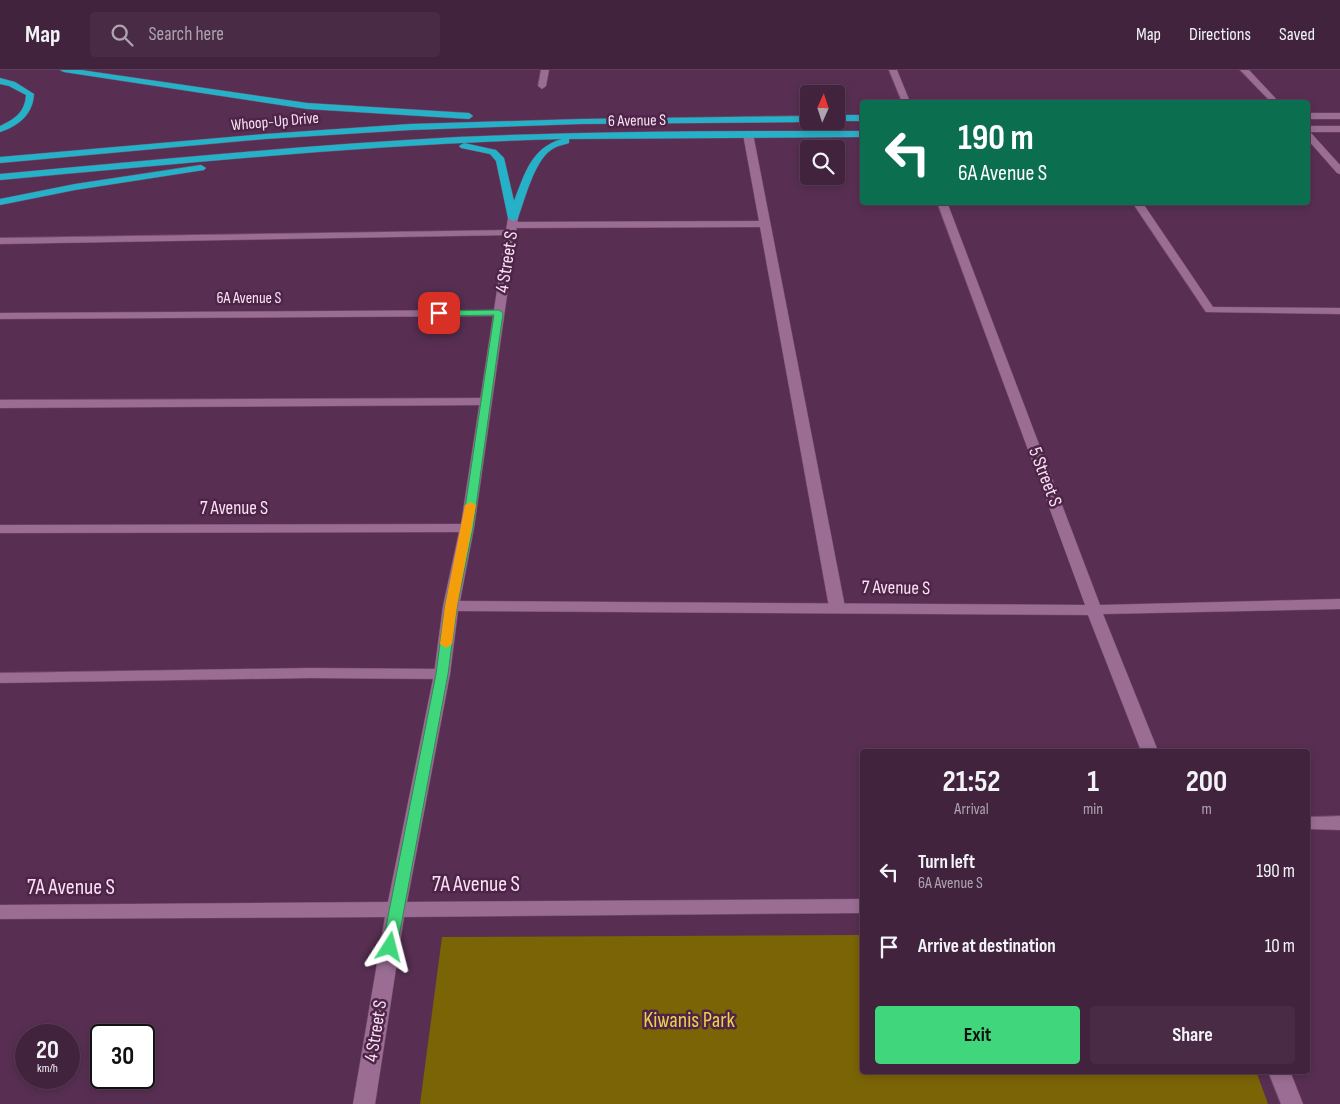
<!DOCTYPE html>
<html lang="en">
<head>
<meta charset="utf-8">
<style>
  body { margin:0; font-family:"Sofia Sans Condensed",sans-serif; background:#492b45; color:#f1f3f6; height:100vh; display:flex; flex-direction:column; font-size:19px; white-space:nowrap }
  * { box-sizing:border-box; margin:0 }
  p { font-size:16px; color:#aea4b0 }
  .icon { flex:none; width:28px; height:28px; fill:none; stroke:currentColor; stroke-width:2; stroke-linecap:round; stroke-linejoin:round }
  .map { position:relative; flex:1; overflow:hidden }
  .details { position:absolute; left:860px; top:679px; width:450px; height:325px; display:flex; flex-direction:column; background:#42233e; border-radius:5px; box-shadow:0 2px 8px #0003,0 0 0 1px #5a4058 }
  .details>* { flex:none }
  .hud { position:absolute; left:860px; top:30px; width:450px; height:105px; border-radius:5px; box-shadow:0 2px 8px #0003,0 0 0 1px #5a4058; background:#0b6e4f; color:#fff; overflow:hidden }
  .needle { width:32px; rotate:3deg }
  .fabs { position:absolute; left:800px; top:15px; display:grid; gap:10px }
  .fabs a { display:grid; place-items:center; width:45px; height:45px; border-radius:5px; background:#42233e; box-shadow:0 2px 8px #0003,0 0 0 1px #5a4058; font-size:25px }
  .speed { position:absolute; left:15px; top:954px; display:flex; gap:10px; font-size:25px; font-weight:700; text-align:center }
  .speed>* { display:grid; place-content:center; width:65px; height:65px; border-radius:50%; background:#42233e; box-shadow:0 2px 8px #0003,0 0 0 1px #5a4058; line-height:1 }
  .speed small { font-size:12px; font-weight:400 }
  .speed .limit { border:2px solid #111; border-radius:8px; background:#fff; color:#111 }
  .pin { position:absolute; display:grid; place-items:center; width:42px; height:42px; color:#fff; margin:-21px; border-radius:10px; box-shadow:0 2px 8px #0006 }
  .me { position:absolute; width:55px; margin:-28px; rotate:9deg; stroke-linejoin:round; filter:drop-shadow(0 0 4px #0008) }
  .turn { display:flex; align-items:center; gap:18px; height:105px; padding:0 15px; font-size:22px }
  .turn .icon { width:65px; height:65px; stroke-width:2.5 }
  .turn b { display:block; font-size:35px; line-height:42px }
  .eta { display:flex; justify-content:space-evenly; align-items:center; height:85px; text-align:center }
  .eta b { font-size:30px; font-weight:700; line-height:35px }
  .primary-button { display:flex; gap:10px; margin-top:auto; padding:10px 15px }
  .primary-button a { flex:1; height:58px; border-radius:5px; background:#40d77c; color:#111; font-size:20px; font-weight:700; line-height:58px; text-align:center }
  .primary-button a+a { background:#492b45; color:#f1f3f6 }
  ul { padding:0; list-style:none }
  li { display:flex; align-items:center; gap:15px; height:75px; padding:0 15px }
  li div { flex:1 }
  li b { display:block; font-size:19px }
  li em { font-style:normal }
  header { display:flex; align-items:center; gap:30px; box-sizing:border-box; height:70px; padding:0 25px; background:#42233e; border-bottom:1px solid #5a4058 }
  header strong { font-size:24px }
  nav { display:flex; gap:28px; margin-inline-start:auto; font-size:18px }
  .search { width:350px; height:45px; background:#492b45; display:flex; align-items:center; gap:12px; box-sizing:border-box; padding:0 18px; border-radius:5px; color:#aea4b0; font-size:19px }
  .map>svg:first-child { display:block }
  .green { fill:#7b6406 }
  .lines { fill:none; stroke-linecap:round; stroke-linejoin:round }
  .lane-casing { stroke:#724e6c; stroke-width:1 }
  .street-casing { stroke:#724e6c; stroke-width:1 }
  .secondary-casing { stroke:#724e6c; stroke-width:1 }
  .highway-casing { stroke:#724e6c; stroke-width:1 }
  .lane { fill:#9b6d94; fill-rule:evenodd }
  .street { fill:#9b6d94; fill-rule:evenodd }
  .secondary { fill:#9b6d94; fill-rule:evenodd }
  .highway { fill:#25b1c8; fill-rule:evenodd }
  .route { fill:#40d77c; stroke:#2a8c51 }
  .slow { fill:#f59e0b }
  .labels { text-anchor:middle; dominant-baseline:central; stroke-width:5; stroke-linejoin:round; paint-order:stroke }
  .far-street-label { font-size:16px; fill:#fce1f6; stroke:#4d2547 }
  .street-label { font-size:19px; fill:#fce1f6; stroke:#4d2547 }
  .near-street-label { font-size:22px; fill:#fce1f6; stroke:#4d2547 }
  .near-park-label { font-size:22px; fill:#f0cc51; stroke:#4d2547 }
</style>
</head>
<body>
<header>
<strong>Map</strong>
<div class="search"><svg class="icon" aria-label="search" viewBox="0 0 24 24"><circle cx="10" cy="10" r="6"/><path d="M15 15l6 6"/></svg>Search here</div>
<nav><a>Map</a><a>Directions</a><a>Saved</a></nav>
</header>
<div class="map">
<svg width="1340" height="1034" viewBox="0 0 1340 1034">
  <rect width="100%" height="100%" fill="#582f52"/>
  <path class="green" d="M862,865V1001H1256L1268,1034H420L442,867Z"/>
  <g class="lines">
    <g class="lane-casing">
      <path id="lane" d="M748,61L753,64L845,537L842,540H832L829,537L760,157L512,158L507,155L512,152L759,151L743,64Z
        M1132,132H1142L1213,237L1340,238V244L1206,242Z
        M511,160L515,161L516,163L515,165L0,174V168Z
        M485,328L489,329L491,332L489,335L0,338V330Z
        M310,598L442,599L448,600L450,604L448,608L442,609L310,608L0,613V603Z
        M1340,746V760L1308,759V747Z"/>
    </g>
    <g class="street-casing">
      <path id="street" d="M541,0H549L546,16L542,19L538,16Z
        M1240,0H1249L1279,32H1271Z
        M1308,62L1311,63L1340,95V104L1337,103L1308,70Z
        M937,132H947L1100,535L1340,529V539L1103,544L1158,681H1141L1088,545L458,541L450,604L407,832L862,829V843L404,847L375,1034H353L385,847L0,849V835L388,832L434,604L443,536L459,462L0,463V455L461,454L493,246L0,249V243L494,240L508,148L513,145L517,146L518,148L474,458L460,531L1085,535Z
        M1268,1001H1290L1303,1034H1281Z"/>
    </g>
    <g class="secondary-casing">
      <path id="secondary" d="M889,0H897L910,32H902Z
        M1308,43H1340V49H1308Z
        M1308,56H1340V62H1308Z"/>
    </g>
    <g class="highway-casing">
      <path id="highway" d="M60,0H81L307,33L469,43L473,46L469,49L307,39L64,2Z
        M0,8L15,12L34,24C33,44 19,56 0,62V56C15,49 25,42 26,25L9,16L0,14Z
        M836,45H862V51H836Z
        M809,46V51H811L809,52L581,54L410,60L265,69L0,93V87L265,64L410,54L581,49Z
        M862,61V67L569,69V73C563,75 556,76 551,80C534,92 525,129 518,148L513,151L508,148L496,91L490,84L461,78L459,76L464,73L496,80L504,88L514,131C525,103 531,78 562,69C374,74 187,93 0,110V104C153,90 305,75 458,67C593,61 728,61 862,61Z
        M201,95L206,98L204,100L75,120L0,135V129L75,114Z"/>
    </g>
    <use href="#lane" class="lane"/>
    <use href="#street" class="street"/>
    <use href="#secondary" class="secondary"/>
    <use href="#highway" class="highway"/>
  </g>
  <path class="route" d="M499,240L503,243L473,458L457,536L448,604L397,877L395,882L390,883L384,882L382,877L436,604L445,536L462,458L494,245L439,246L435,243L439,241Z"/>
  <path class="slow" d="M471,432L476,435L457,536L452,574L446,578L440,574L445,536L465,435Z"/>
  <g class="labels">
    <g class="far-street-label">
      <text transform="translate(637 51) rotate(-1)">6 Avenue S</text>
      <text transform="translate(275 52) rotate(-5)">Whoop-Up Drive</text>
      <text x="249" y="228">6A Avenue S</text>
    </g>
    <g class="street-label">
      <text transform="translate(507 192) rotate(-81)">4 Street S</text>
      <text transform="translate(1045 407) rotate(69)">5 Street S</text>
      <text x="234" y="438">7 Avenue S</text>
      <text transform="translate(896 518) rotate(1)">7 Avenue S</text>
      <text transform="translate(376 961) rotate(-81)">4 Street S</text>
    </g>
    <g class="near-street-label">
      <text x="476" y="814">7A Avenue S</text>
      <text x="71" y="817">7A Avenue S</text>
    </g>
    <g class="near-park-label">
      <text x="689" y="950">Kiwanis Park</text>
    </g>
  </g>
</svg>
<div class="fabs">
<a><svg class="needle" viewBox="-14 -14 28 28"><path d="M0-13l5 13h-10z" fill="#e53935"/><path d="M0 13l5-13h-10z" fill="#aea4b0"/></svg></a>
<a><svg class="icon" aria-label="search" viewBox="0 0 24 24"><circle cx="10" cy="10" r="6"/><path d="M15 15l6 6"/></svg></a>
</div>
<div class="speed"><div>20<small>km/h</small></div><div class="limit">30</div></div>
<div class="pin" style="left:439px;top:243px;background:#d93025"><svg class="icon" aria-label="arrive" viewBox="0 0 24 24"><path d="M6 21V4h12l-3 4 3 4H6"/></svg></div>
<svg class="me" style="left:390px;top:877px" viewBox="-20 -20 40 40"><path d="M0-17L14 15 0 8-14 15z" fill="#40d77c" stroke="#fff" stroke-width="4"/></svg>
<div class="hud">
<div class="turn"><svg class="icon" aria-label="left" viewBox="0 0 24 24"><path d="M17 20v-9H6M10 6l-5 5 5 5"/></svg><div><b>190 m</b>6A Avenue S</div></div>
</div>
<section class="details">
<div class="eta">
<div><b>21:52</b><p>Arrival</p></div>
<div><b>1</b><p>min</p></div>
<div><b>200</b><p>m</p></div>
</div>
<ul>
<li><svg class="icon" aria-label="left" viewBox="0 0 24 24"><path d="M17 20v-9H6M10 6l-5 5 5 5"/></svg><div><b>Turn left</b><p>6A Avenue S</p></div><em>190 m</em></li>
<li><svg class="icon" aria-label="arrive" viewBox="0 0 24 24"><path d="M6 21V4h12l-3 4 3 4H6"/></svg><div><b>Arrive at destination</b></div><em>10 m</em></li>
</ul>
<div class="primary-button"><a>Exit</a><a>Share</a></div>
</section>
</div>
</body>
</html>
